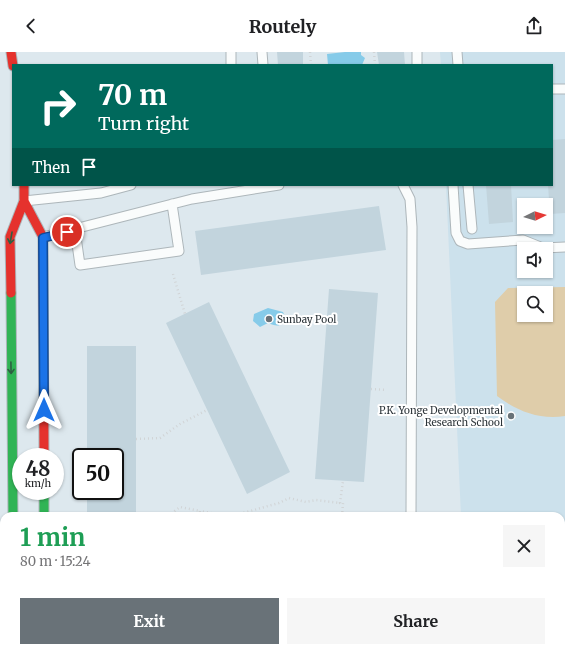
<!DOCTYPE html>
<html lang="en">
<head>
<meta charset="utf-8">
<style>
  body { margin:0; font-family:Merriweather,serif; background:#f6f6f6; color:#202124; height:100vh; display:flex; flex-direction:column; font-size:15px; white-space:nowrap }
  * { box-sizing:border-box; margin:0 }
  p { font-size:13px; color:#757577 }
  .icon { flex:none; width:22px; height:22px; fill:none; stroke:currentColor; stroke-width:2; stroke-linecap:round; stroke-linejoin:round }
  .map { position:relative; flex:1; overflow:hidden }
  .details { position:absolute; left:0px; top:460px; width:565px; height:140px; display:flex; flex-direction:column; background:#fff; border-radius:12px 12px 0 0; box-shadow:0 1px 3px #0004 }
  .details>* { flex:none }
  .guide { position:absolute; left:12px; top:12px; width:541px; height:122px; border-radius:0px; box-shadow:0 1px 3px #0004; background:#00695c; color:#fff; overflow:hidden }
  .needle { width:26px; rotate:85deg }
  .tools { position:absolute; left:517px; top:146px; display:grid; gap:8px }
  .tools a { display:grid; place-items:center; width:36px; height:36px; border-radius:0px; background:#fff; box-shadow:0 1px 3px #0004; font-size:20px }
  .speed { position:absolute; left:12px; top:396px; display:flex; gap:8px; font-size:20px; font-weight:700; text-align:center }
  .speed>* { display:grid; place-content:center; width:52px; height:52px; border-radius:50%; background:#fff; box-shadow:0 1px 3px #0004; line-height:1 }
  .speed small { font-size:10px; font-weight:400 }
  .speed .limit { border:2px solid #111; border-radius:6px; background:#fff; color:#111 }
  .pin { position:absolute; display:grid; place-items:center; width:34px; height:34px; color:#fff; margin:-17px; border:2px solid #fff; border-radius:50%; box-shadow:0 1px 4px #0007 }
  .me { position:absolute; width:44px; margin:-22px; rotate:0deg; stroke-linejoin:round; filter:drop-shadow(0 0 3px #0008) }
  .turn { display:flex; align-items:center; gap:14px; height:84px; padding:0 20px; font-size:18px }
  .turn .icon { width:52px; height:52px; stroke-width:2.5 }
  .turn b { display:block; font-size:28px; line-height:34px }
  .then { display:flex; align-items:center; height:38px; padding:0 20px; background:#0003; gap:8px; font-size:15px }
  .round { display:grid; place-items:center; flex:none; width:42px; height:42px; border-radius:0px; background:#f6f6f6 }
  .head { display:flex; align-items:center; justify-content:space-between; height:68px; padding:0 20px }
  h1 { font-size:24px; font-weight:700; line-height:30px; color:#1e9e55 }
  .action { display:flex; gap:8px; margin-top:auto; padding:8px 20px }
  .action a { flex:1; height:46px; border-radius:0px; background:#697278; color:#fff; font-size:16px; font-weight:700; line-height:46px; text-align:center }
  .action a+a { background:#f6f6f6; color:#202124 }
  header { display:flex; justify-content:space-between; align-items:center; height:52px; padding:0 20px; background:#fff; font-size:18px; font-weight:700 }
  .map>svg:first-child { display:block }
  .built { fill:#cce1ec; fill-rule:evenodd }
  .green { fill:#dfcdaa; fill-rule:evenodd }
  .water { fill:#86cbe9 }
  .building { fill:#c2d4dd }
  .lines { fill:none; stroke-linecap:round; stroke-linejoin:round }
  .lane-casing { stroke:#adb6ba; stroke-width:11 }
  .fast-casing { stroke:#adb6ba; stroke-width:11 }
  .slow-casing { stroke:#adb6ba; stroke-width:11 }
  .jam-casing { stroke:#adb6ba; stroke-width:11 }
  .path { stroke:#d1d4d6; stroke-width:2.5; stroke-dasharray:1 3; stroke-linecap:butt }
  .lane { stroke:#fafcfc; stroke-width:9 }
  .fast { stroke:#30b455; stroke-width:9 }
  .slow { stroke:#ff9f0a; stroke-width:9 }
  .jam { stroke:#e5322d; stroke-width:9 }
  .oneway { stroke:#2d6042 }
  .route-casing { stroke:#114b97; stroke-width:10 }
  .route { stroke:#1a73e8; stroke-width:7 }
  .poi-dot { fill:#697278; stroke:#fff; stroke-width:1.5 }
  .labels { text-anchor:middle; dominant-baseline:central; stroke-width:4; stroke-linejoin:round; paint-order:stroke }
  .poi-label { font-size:10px; fill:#2b3338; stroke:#fff; text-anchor:start }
</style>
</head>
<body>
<header><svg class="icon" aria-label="back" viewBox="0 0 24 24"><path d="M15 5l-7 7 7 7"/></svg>Routely<svg class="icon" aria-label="share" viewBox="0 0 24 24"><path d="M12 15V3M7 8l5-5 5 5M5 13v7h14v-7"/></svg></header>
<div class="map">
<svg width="565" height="600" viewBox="0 0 565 600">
  <rect width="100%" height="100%" fill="#dde8ee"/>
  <path class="built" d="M440,0H565V600H467V596H561V464H461L446,133H552V13H441ZM524,153H546V175H524ZM524,197H546V219H524ZM524,241H546V263H524Z"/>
  <path class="green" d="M565,235V364C539,368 517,359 497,344L495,250L508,236ZM524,241H546V263H524Z
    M565,509V600H500L499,596H561V510Z"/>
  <path class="water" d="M345,0H361V3L365,6L362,13H328L327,2Z
    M268,256L283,260L285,265C283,275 277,275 268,271L260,275L253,269L254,262Z"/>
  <path class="building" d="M277,0H303V13H278Z
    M377,0H404L405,13H379Z
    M565,87V161L550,162L548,133H552V88Z
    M486,133H511L513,170L489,172Z
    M379,154L386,198L201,223L195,179Z
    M329,237L378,241L364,430L315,427Z
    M209,250L290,420L247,442L166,271Z
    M87,294H136V464H87V439H115V405H87Z"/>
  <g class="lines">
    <g class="lane-casing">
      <path id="lane" d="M262,0L263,13
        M417,0V13
        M457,0L458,13
        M231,13V0
        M552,37H565
        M403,133L410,147L412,175L411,464
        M453,133L456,181L460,189L468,192L523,188L543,196L565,195
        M468,133L472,177
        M24,149L101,141L131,133
        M75,178L80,213L179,199L172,152
        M43,185L192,147L279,133
        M99,596V600
        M413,596V600"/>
    </g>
    <g class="fast-casing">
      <path id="fast" d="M11,241L13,464
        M44,439V464
        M14,596V600"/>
    </g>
    <g class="slow-casing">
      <path id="slow" d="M45,596V600"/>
    </g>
    <g class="jam-casing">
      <path id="jam" d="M11,0L13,14
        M24,149L43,185L44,405
        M11,241L10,185L24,149V133"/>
    </g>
    <path class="path" d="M310,0L311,13
      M374,0L375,13
      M173,222L185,262
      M371,337L387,338
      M136,387L160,386L180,372L207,358
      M168,464L180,455L200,459
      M199,464L200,459L227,464
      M232,464L279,451L289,446L306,450L316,448L340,451
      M342,464L343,451H340L343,429"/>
    <use href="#lane" class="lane"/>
    <use href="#fast" class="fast"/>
    <use href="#slow" class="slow"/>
    <use href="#jam" class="jam"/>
  </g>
  <defs><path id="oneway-shaft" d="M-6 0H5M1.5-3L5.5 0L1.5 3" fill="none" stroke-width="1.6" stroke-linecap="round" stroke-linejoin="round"/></defs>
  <g class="oneway">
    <use href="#oneway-shaft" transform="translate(11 186) rotate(100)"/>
    <use href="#oneway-shaft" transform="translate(11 316) rotate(89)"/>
  </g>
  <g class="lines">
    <g class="route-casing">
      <path id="route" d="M44,358L43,186L67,180"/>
    </g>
    <use href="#route" class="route"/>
  </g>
  <g class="poi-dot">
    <circle cx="269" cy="267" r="4"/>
    <circle cx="511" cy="364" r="4"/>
  </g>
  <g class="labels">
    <g class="poi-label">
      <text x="277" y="267">Sunbay Pool</text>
      <text x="503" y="358" text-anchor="end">P.K. Yonge Developmental<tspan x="503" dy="12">Research School</tspan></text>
    </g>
  </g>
</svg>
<div class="tools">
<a><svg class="needle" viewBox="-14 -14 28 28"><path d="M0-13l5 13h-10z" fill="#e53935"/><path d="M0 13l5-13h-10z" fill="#757577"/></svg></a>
<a><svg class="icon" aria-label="sound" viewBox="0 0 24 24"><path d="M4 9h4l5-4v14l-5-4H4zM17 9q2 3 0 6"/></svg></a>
<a><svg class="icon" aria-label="search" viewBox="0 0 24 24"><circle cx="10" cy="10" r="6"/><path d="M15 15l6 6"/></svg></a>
</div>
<div class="speed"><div>48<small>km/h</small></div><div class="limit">50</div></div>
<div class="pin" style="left:67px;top:180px;background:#d93025"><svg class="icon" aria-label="arrive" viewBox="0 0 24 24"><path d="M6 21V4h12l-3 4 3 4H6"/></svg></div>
<svg class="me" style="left:44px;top:358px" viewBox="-20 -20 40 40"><path d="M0-17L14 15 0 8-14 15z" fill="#1a73e8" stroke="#fff" stroke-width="4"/></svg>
<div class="guide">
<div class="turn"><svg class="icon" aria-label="right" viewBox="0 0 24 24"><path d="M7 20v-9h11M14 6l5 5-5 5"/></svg><div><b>70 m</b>Turn right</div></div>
<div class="then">Then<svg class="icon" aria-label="arrive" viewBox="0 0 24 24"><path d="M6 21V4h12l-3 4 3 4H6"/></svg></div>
</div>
<section class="details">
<div class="head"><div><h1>1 min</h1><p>80 m · 15:24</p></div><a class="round"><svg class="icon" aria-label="close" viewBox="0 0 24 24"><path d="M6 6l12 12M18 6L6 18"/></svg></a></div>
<div class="action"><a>Exit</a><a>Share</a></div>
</section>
</div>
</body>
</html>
